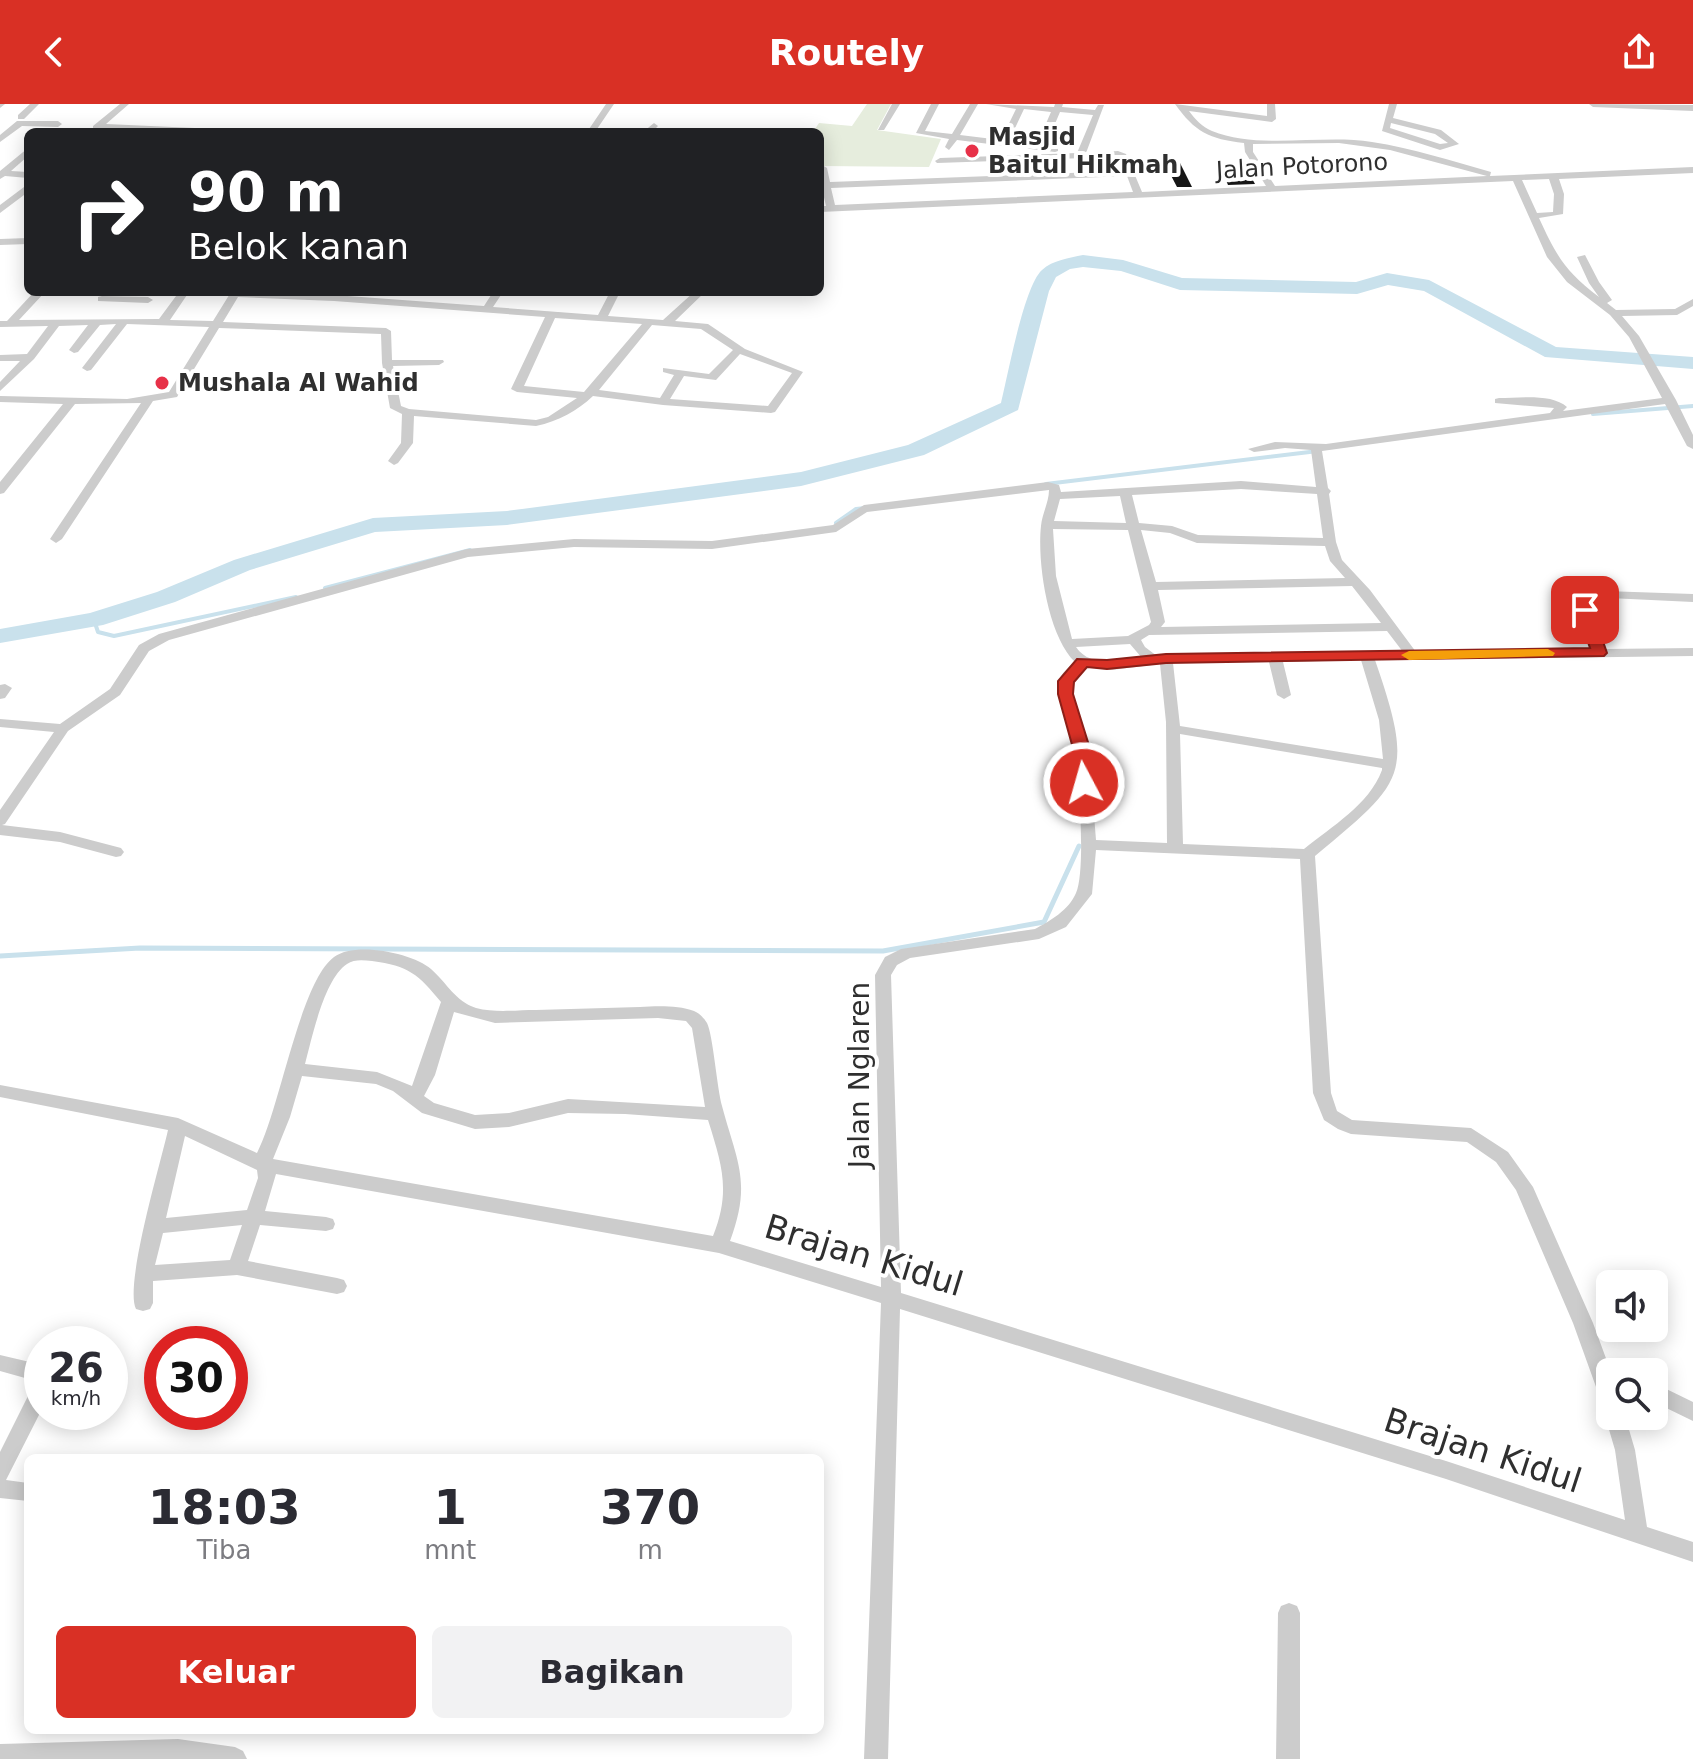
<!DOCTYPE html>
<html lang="id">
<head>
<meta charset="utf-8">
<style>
  body { margin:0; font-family:"DejaVu Sans",sans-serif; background:#f2f2f3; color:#2b2b33; height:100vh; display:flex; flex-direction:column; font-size:30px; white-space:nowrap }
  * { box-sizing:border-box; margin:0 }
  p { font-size:26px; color:#7c7c81 }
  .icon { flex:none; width:44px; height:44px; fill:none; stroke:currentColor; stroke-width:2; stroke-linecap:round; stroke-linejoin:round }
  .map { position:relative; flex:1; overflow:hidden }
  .panel { position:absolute; left:24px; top:1350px; width:800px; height:280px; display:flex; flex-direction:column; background:#fff; border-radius:12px; box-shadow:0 4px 20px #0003 }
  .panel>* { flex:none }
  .banner { position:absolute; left:24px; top:24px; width:800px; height:168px; border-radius:12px; box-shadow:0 4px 20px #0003; background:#202124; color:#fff; overflow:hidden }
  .controls { position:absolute; left:1596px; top:1166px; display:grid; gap:16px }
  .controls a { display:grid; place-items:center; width:72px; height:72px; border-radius:12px; background:#fff; box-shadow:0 4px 20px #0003; font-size:40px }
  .speed { position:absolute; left:24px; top:1222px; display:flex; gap:16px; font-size:40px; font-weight:700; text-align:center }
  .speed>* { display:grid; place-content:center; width:104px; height:104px; border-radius:50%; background:#fff; box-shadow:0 4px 20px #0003; line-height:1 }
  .speed small { font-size:20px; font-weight:400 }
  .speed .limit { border:12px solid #d22; background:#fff; color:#111 }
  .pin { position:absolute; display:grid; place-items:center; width:68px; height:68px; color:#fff; margin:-34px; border-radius:16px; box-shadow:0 4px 12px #0006 }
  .me { position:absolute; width:88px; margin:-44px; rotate:354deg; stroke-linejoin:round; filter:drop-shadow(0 0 6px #0008) }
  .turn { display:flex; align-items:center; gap:28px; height:168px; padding:0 32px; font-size:36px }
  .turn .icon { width:104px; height:104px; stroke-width:2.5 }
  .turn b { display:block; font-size:56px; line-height:68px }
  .eta { display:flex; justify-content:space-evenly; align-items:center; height:136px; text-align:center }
  .eta b { font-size:48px; font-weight:800; line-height:56px }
  .button { display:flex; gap:16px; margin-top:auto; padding:16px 32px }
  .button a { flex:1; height:92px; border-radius:12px; background:#d93025; color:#fff; font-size:32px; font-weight:800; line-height:92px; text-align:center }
  .button a+a { background:#f2f2f3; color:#2b2b33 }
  header { display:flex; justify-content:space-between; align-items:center; height:104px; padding:0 32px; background:#d93025; color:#fff; font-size:36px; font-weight:800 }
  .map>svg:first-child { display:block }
  .green { fill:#e6eddd }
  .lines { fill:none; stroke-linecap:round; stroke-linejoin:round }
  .stream-far1 { stroke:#c9e1ec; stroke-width:4 }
  .stream { stroke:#c9e1ec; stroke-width:5 }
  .river { fill:#c9e1ec; fill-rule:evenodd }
  .building { fill:#161616 }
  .minor { fill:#ccc; fill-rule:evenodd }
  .route { fill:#d93025; stroke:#8d1f18; stroke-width:2 }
  .slow { fill:#f59e0b }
  .poi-dot { fill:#e73148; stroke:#fff; stroke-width:3 }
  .labels { text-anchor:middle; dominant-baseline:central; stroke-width:8; stroke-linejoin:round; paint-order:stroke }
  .far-poi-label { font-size:24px; font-weight:bold; fill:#2f2f2f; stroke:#fff; text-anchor:start }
  .far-street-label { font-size:24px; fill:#2f2f2f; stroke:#fff }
  .street-label { font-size:28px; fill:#2f2f2f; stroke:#fff }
  .near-street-label { font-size:34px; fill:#2f2f2f; stroke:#fff }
</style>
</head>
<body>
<header><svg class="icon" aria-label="back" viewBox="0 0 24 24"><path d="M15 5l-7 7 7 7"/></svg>Routely<svg class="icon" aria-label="share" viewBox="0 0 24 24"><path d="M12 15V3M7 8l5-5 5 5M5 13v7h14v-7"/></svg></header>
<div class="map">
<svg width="1693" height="1655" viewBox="0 0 1693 1655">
  <rect width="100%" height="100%" fill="#fff"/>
  <path class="green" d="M867,0H891L877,26L941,35L929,63L820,62V28H813L819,19L852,22Z"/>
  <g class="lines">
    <path class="stream-far1" d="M1593,310L1693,302
      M1046,380L1318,347
      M836,419L856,405L865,404
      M325,484L470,446
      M94,516L98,528L114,532L296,493"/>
    <path class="stream" d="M0,852L140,844L883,847L1044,818L1079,742"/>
    <path class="river" d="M1083,151L1123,156L1182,174L1356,178L1387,169L1429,176L1556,243L1693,253V265L1545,253L1424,187L1388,181L1357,190L1180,186L1121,167L1083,163L1070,165L1056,173L1049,187L1018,306L924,351L801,382L507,421L375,428L250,466L175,498L103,521L0,539V525L90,509L157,488L234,456L373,414L507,407L801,368L908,341L1001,299C1008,271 1024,182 1042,166C1053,156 1069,154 1083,151Z"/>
  </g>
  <path class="building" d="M1179,57L1192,83H1177L1164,58Z
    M1223,69H1249L1255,80L1228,81Z"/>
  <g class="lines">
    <path class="minor" d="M0,0H5L0,4Z
      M30,0H39L24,15H18V11Z
      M120,0H129L106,20L217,25L221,28L93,26V22Z
      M606,0H614L595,28H587Z
      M892,0H900L884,26H878Z
      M931,0H939L925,27L952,30L970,0H978L960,31L1001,36L1016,5L986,0L1054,3L1055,0H1063L1062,3L1095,6L1098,1H1104L1086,49L1118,47L1126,50L1142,88L1266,82L1245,48L1244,39C1209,35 1195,28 1175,0L1267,12V0H1275L1276,15L1272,18L1189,7C1195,15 1202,23 1212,27C1258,46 1322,30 1372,38C1412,44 1452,57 1491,68L1490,72L1693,63V69L1559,75L1564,90L1563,110L1539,114C1557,153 1565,167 1599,193L1589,179L1577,153L1585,151L1599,178L1612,196L1607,199L1616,206L1675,205L1693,195V202L1677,211L1622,212L1639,232L1676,296L1693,331V345L1687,342L1665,300L1322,347L1328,384L1331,387L1329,390L1336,438L1342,456L1370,486L1416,548L1591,545L1574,489L1575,486L1693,490V498L1588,493L1604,545L1693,544V552L1375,556C1415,672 1405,677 1315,752L1331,989L1337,1007L1352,1016L1471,1024L1508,1048L1533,1083L1593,1219L1611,1268L1610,1303L1603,1300L1600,1294L1573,1219L1516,1086L1496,1058L1467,1038L1351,1030L1338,1025L1324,1016L1313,989L1300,755L1096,746L1092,790L1066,823L1039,835L910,854L897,861L891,871L901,1189L1446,1357L1625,1416L1615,1346L1605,1312L1610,1305V1312H1625L1635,1346L1647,1423L1693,1438V1458L1446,1375L900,1205L888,1655H864L881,1199L719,1149L276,1070L265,1107L326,1113L333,1115L335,1120L333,1125L326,1127L260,1121L248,1157L337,1174L344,1176L347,1182L344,1188L337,1190L237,1171L153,1177V1199L150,1205L143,1207L136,1205C124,1181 161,1058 168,1026L0,993V981L178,1014L257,1049C280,1005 300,878 334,853C355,837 413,849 431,865C447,879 455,897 476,904C495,909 517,906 536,906C571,905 605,904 640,903C656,902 678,901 694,907C699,909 704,914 707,919C713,931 717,984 722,1002C737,1058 752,1078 730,1137L881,1183L875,871L885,853L901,845L1035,825C1050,817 1069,806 1076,789C1086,767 1079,674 1075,648C1072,629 1054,595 1059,577C1061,569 1069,563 1075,558C1048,532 1037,459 1041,422C1042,410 1049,398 1049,386L867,408L836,428L712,445L574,443L468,453L169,536L149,547L120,591L68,627L5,720L2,721L60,728L121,744L124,748L121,752L116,753L60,738L0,731V706L54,628L0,623V615L60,620L110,585L139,541L159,530L467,445L574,435L712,437L833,421L864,401L1048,378L1059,381L1061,388L1241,377L1316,383L1311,346L1285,344L1254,348L1248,345L1275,338L1326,340L1550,309L1554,304L1495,299V295L1499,294C1519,294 1552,289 1567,303L1563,307L1662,294L1629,233L1610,211L1567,178L1547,153L1513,77L820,108V102H826L820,76L822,61L827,64L830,78L1124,67L1117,53L937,59L935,57L940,54L1077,49L1093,11L1060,8L1046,41L1058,43V47L1055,48L957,36L949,46L945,43L949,35L916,29ZM1024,5L1051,8L1037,40L1009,37ZM1339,39L1390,46L1487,72L1275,82L1253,48V40ZM1127,72L1133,88L835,101L831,84ZM1549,75L1554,90L1553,108L1537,109L1522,76ZM1241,385L1317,390L1323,434L1198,431L1172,422L1139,419L1132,391ZM1120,392L1126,419L1054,417L1060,395ZM1053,425L1128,426L1151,518L1149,521L1128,532L1072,535L1056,472ZM1141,426L1170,429L1197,439L1325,442L1330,457L1345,474L1156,478ZM1352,482L1381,519L1161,523L1165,518L1158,486ZM1387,527L1403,548L1157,552L1145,543L1141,536L1149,531ZM1130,540L1142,554C1120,557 1090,564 1076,543ZM1361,556L1379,616L1383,655L1180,622L1173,559L1269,558L1277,591L1284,595L1291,591L1283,558ZM1160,560L1166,618L1167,739L1096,736L1089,648L1073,590V577L1086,563L1111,566ZM1180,630L1382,664V666C1369,701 1332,722 1304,745L1183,740ZM372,857C409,862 418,870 441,898L412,982L377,968L305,960C312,934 324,875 347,860C354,855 363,856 372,857ZM454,908L495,919L658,914L686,917L692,924L705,1003L568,995L509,1009L475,1011L434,999L424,992L435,971ZM302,972L376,980L393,987L422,1009L475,1025L509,1023L568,1009L625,1010L708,1016C722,1061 731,1087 713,1132L273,1055L290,1013ZM185,1032L257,1066L258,1074L247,1106L166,1114ZM242,1121L230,1156L155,1161L163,1129Z
      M1389,0H1397L1393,14L1441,26L1459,40L1440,46L1382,27ZM1391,19L1435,30L1448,39L1440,40L1390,24Z
      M1589,0L1693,1V7L1593,3Z
      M17,17H58L62,20L58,23L22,22L0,38V31Z
      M654,19L658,22L652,28H643Z
      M724,25H751L755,28H720Z
      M28,44V52L11,67L28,68V74L5,72L0,75V67Z
      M28,80V88L0,109V101Z
      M28,134V140L0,141V135Z
      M34,188H45L19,216L159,215L179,188H189L170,216L213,217L231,188L334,191L484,202L493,188H503L493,203L598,211L610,188H620L608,212L663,216L694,188H705L675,217L708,220L745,245L803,268L775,308L771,309L663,301L593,292C577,307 559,317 536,322L414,312L413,339L398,359L394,361L388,357L401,339L402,310L390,304L382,259L381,230L219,224L177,293L153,297L62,435L56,439L50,435L141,299L75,300L4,389L0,390V378L63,300L0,298V292L127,295L169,288L209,223L127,220L91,266L87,267L82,264L116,220L100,221L78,248L74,249L69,246L88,221L59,222L34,255L0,287V278L20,257H0V251L27,250L48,222L0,223V217H7ZM238,193L334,197L545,213L511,285L517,288L577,294L548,313L536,316L409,305L401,302L393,262L439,261L444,258L443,256H392L391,227L386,224L223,218ZM555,214L642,220L584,288L524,282ZM652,221L701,225L733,246L709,270L663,264V268L674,271L660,294L599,286ZM740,250L792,269L768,302L670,295L684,272L716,276Z
      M102,192L148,193L153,196L148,199L98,197V193Z
      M5,580L12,584L5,594L0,595V581Z
      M0,1251L34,1259L42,1266V1305L6,1376L28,1379V1397L0,1394V1348L30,1288L25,1274L0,1267Z
      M1654,1279L1693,1298V1317L1654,1298Z
      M1289,1499L1297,1502L1300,1509V1655H1276L1278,1509L1281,1502Z
      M178,1635L235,1643L243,1647L247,1655H0V1640Z"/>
  </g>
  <path class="route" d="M1585,501L1592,506L1607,549L1604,552L1166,559L1107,565L1087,563L1074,578L1073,590L1091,648L1093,679L1084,684L1076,679L1074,648L1058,590V577L1077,555L1107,556L1166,550L1590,544L1577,506Z"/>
  <path class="slow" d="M1548,545L1555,549L1553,552L1409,556L1401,551L1409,547Z"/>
  <g class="poi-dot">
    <circle cx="972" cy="47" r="8"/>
    <circle cx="162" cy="279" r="8"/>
  </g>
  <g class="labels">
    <g class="far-poi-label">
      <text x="988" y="33">Masjid<tspan x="988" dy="28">Baitul Hikmah</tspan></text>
      <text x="178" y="279">Mushala Al Wahid</text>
    </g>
    <g class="far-street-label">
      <text transform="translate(1302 62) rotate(-3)">Jalan Potorono</text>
    </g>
    <g class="street-label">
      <text transform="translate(859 971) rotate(-90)">Jalan Nglaren</text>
    </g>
    <g class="near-street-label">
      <text transform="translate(864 1151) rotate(17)">Brajan Kidul</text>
      <text transform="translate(1483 1346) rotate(18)">Brajan Kidul</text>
    </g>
  </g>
</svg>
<div class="controls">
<a><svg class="icon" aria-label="sound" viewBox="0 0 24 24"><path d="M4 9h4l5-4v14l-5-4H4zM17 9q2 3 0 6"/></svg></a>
<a><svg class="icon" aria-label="search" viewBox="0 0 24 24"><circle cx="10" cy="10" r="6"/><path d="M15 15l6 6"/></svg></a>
</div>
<div class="speed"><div>26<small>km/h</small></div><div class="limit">30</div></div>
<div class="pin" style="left:1585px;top:506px;background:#d93025"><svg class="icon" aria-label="arrive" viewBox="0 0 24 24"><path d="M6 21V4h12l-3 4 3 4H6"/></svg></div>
<svg class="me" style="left:1084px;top:679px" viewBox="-20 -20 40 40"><circle r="17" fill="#d93025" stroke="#fff" stroke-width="3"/><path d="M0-11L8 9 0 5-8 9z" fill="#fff"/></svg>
<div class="banner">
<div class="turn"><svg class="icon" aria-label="right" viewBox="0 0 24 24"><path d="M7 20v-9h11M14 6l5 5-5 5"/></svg><div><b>90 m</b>Belok kanan</div></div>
</div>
<section class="panel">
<div class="eta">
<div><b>18:03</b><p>Tiba</p></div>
<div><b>1</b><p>mnt</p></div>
<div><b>370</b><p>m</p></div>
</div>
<div class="button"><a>Keluar</a><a>Bagikan</a></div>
</section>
</div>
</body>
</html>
